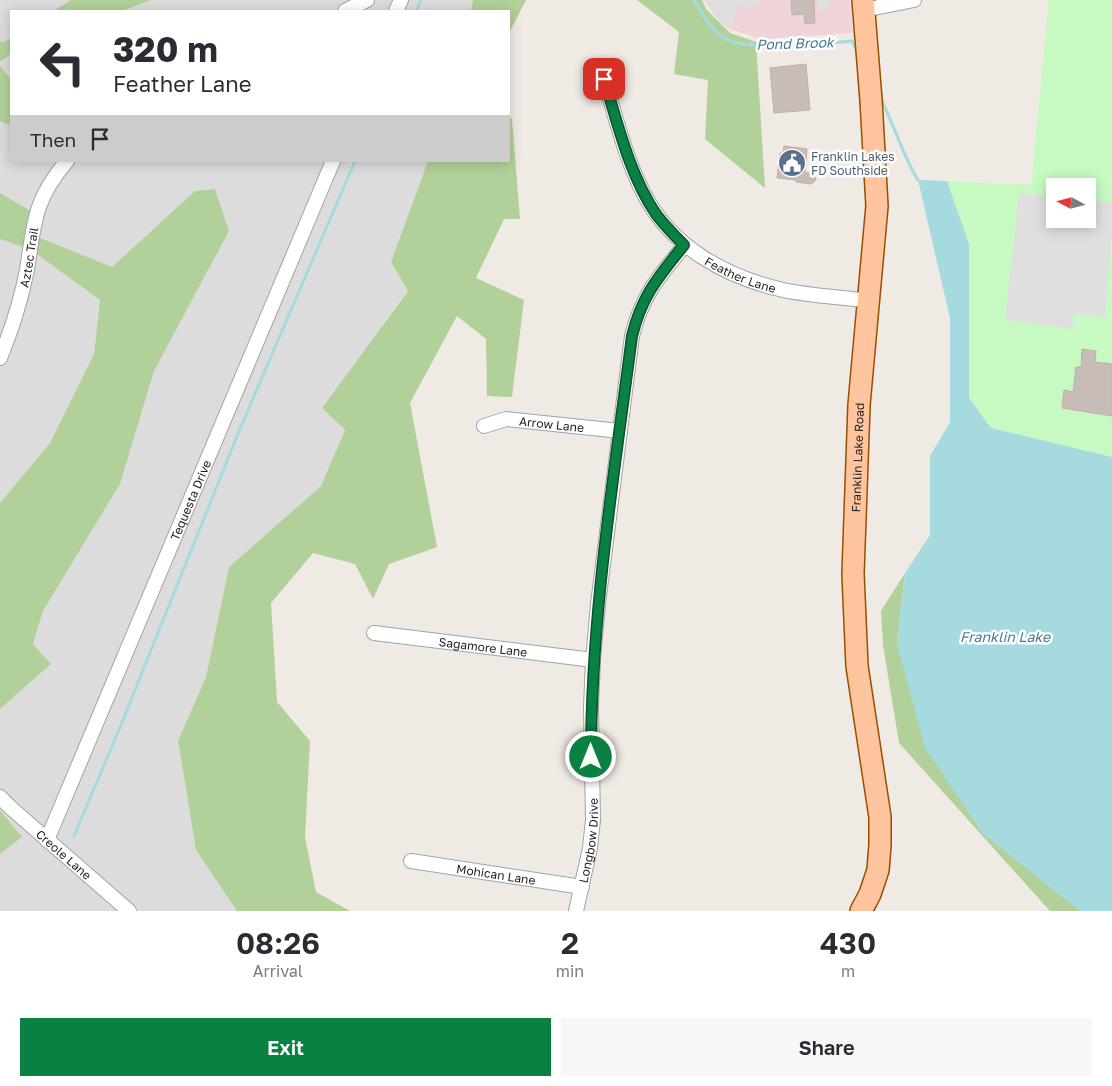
<!DOCTYPE html>
<html lang="en">
<head>
<meta charset="utf-8">
<style>
  body { margin:0; font-family:"Golos Text",sans-serif; background:#f7f7f7; color:#2b2b33; height:100vh; display:flex; flex-direction:column; font-size:19px; white-space:nowrap }
  * { box-sizing:border-box; margin:0 }
  p { font-size:16px; color:#7c7c81 }
  .icon { flex:none; width:28px; height:28px; fill:none; stroke:currentColor; stroke-width:2; stroke-linecap:round; stroke-linejoin:round }
  .map { position:relative; height:911px; overflow:hidden }
  .drawer { display:flex; flex-direction:column; background:#fff; flex:1 }
  .drawer>* { flex:none }
  .guide { position:absolute; left:10px; top:10px; width:500px; height:152px; border-radius:0px; box-shadow:0 2px 12px #0003; background:#fff; color:#2b2b33; overflow:hidden }
  .needle { width:32px; rotate:277deg }
  .controls { position:absolute; left:1046px; top:178px; display:grid; gap:10px }
  .controls a { display:grid; place-items:center; width:50px; height:50px; border-radius:0px; background:#fff; box-shadow:0 2px 12px #0003; font-size:25px }
  .pin { position:absolute; display:grid; place-items:center; width:42px; height:42px; color:#fff; margin:-21px; border-radius:10px; box-shadow:0 2px 8px #0006 }
  .me { position:absolute; width:55px; margin:-28px; rotate:0deg; stroke-linejoin:round; filter:drop-shadow(0 0 4px #0008) }
  .turn { display:flex; align-items:center; gap:18px; height:105px; padding:0 20px; font-size:22px }
  .turn .icon { width:65px; height:65px; stroke-width:2.5 }
  .turn b { display:block; font-size:35px; line-height:42px }
  .then { display:flex; align-items:center; height:48px; padding:0 20px; background:#0003; gap:10px; font-size:19px }
  .eta { display:flex; justify-content:space-evenly; align-items:center; height:85px; text-align:center }
  .eta b { font-size:30px; font-weight:600; line-height:35px }
  .primary-button { display:flex; gap:10px; margin-top:auto; padding:10px 20px }
  .primary-button a { flex:1; height:58px; border-radius:0px; background:#0b8043; color:#fff; font-size:20px; font-weight:600; line-height:58px; text-align:center }
  .primary-button a+a { background:#f7f7f7; color:#2b2b33 }
  .map>svg:first-child { display:block }
  .residential { fill:#dddcdc }
  .commercial { fill:#f1d4d8 }
  .forest { fill:#b2d099 }
  .park { fill:#c6fac2; fill-rule:evenodd }
  .parking { fill:#dfdfdf }
  .water { fill:#a5dade }
  .lines { fill:none; stroke-linecap:round; stroke-linejoin:round }
  .stream { stroke:#a5dade; stroke-width:3 }
  .building { fill:#c8bcb8; stroke:#c2aea7 }
  .minor-casing { stroke:#a3a3a3; stroke-width:16 }
  .primary-casing { stroke:#9a4e00; stroke-width:24 }
  .minor { stroke:#fff; stroke-width:14 }
  .primary { stroke:#fdc49d; stroke-width:21 }
  .route-casing { stroke:#07532c; stroke-width:12 }
  .route { stroke:#0b8043; stroke-width:9 }
  .labels { text-anchor:middle; dominant-baseline:central; stroke-width:5; stroke-linejoin:round; paint-order:stroke }
  .service-label { font-size:12px; fill:#4e5e75; stroke:#fff; text-anchor:start }
  .street-label { font-size:12px; fill:#1f1f1f; stroke:#fff }
  .water-label { font-size:14px; font-style:italic; fill:#417b98; stroke:#fff }
</style>
</head>
<body>
<div class="map">
<svg width="1112" height="911" viewBox="0 0 1112 911">
  <rect width="100%" height="100%" fill="#f0eae5"/>
  <path class="residential" d="M0,0H71L53,11H11V38L4,43L0,41Z
    M151,0H473L471,11H122Z
    M11,54V80L0,65V62Z
    M0,121L11,126V161H428L391,262L408,290L322,408L345,430L321,486L229,567L206,677L178,741L196,850L237,911H0V854L22,837L0,810V709L51,664L33,644L43,611L120,484L154,371L229,231L215,189L195,191L112,267L38,237L43,218L0,193Z
    M0,239L31,250L100,300L94,354L50,443L0,503Z"/>
  <path class="commercial" d="M704,0H850L853,33L761,39L730,29L721,23L713,14Z"/>
  <path class="forest" d="M71,0H151L122,11H53Z
    M473,0H526L509,33V11H471Z
    M637,0H702L706,9L730,33L756,42L765,188L705,139L708,80L674,74L679,32Z
    M11,38V54L0,62V41L4,42Z
    M0,65L11,80V126L0,121Z
    M509,116L512,119L520,219H504L476,278L524,300L512,397L487,396L486,339L457,316L410,403L437,547L389,564L373,599L355,564L313,553L271,603L277,702L310,741L305,837L316,892L350,911H237L196,850L178,741L206,677L229,567L321,486L345,430L322,408L408,291L391,262L428,161H509Z
    M215,189L229,231L154,371L120,484L43,611L33,644L51,664L0,709V503L50,443L94,354L100,300L31,250L0,239V193L43,218L38,237L112,267L195,191Z
    M905,573L897,644L1080,911H1050L899,743L883,645L881,611Z
    M0,810L22,837L0,854Z"/>
  <path class="park" d="M1049,0H1112V457L991,428L969,398V244L947,181L1031,185ZM1055,186H1088V219H1055Z"/>
  <path class="parking" d="M705,0H761L759,5L737,7L731,28L721,22L714,14Z
    M817,0H833L827,9L818,10Z
    M1019,193L1055,197V219H1088V200L1112,203V226L1105,317L1075,314L1071,329L1005,320Z"/>
  <path class="water" d="M918,180L947,181L969,244V398L991,428L1112,457V911H1080L983,834L925,748L897,644L905,573L930,535V456L950,422V318Z"/>
  <g class="lines">
    <path class="stream" d="M694,0C702,14 711,30 726,39C745,51 826,43 852,41L858,53
      M416,11L421,0
      M880,97C894,124 902,154 918,180
      M74,836L121,725L239,431L355,161"/>
  </g>
  <path class="building" d="M791,0H814L815,23L805,24L804,14L792,15Z
    M806,64L810,110L774,113L770,68Z
    M784,146L807,149L805,172L812,174L816,177L815,181L811,184L796,182V180L777,178L780,153H783Z
    M1082,349L1096,351L1095,362L1112,364V416L1062,408L1064,390L1073,392L1076,367H1081Z"/>
  <g class="lines">
    <g class="minor-casing">
      <g id="minor">
        <path d="M864,10L914,0"/>
        <path d="M345,11L367,0"/>
        <path d="M396,11L401,0"/>
        <path id="s1" d="M604,79C616,117 625,158 644,194C671,247 726,277 783,290C811,296 841,297 870,301"/>
        <path id="s2" d="M0,358C12,329 21,300 27,270C34,224 34,199 67,161"/>
        <path id="s3" d="M484,426L506,419L620,431"/>
        <path id="s4" d="M374,633L593,660"/>
        <path id="s5" d="M0,797L11,808L129,911"/>
        <path id="s6" d="M47,840L333,161"/>
        <path id="s7" d="M411,861L582,887"/>
        <path id="s8" d="M576,911L590,848L593,820L591,707L593,660L598,604L632,336C642,295 659,276 685,245"/>
      </g>
    </g>
    <g class="primary-casing">
      <g id="primary">
        <path id="s9" d="M861,911L870,894L878,870L880,845V817L857,666L853,574L859,405L877,206L871,100L863,0"/>
      </g>
    </g>
    <use href="#minor" class="minor"/>
    <use href="#primary" class="primary"/>
  </g>
  <g class="lines">
    <g class="route-casing">
      <path id="route" d="M591,757C591,615 614,476 632,336C642,295 659,276 684,245C674,235 664,225 656,214C629,174 618,124 604,79"/>
    </g>
    <use href="#route" class="route"/>
  </g>
  <defs>
    <g id="civic-disc" transform="scale(1.4375)"><circle r="9.5" fill="#5c6f8a" stroke="#fff"/><path d="M-.6-6.5H3V-4.5H.6V-3L4-1V1h2V6H-6V1h2V-1L-.6-3ZM-1.2 2.5V6h2.4V2.5Z" fill="#fff"/></g>
  </defs>
  <g fill-rule="evenodd">
    <use href="#civic-disc" x="792" y="163"/>
  </g>
  <g class="labels">
    <g class="service-label">
      <text x="811" y="156">Franklin Lakes<tspan x="811" dy="14">FD Southside</tspan></text>
    </g>
    <g class="street-label">
      <text stroke="none"><textPath href="#s2" startOffset="105">Aztec Trail</textPath></text>
      <text stroke="none"><textPath href="#s1" startOffset="251">Feather Lane</textPath></text>
      <text stroke="none"><textPath href="#s3" startOffset="69">Arrow Lane</textPath></text>
      <text stroke="none"><textPath href="#s9" startOffset="459">Franklin Lake Road</textPath></text>
      <text stroke="none"><textPath href="#s6" startOffset="369">Tequesta Drive</textPath></text>
      <text stroke="none"><textPath href="#s4" startOffset="110">Sagamore Lane</textPath></text>
      <text stroke="none"><textPath href="#s8" startOffset="72">Longbow Drive</textPath></text>
      <text stroke="none"><textPath href="#s5" startOffset="86">Creole Lane</textPath></text>
      <text stroke="none"><textPath href="#s7" startOffset="86">Mohican Lane</textPath></text>
    </g>
    <g class="water-label">
      <text transform="translate(795 43) rotate(-2)">Pond Brook</text>
      <text x="1005" y="636">Franklin Lake</text>
    </g>
  </g>
</svg>
<div class="controls">
<a><svg class="needle" viewBox="-14 -14 28 28"><path d="M0-13l5 13h-10z" fill="#e53935"/><path d="M0 13l5-13h-10z" fill="#7c7c81"/></svg></a>
</div>
<div class="pin" style="left:604px;top:79px;background:#d93025"><svg class="icon" aria-label="arrive" viewBox="0 0 24 24"><path d="M6 21V4h12l-3 4 3 4H6"/></svg></div>
<svg class="me" style="left:591px;top:757px" viewBox="-20 -20 40 40"><circle r="17" fill="#0b8043" stroke="#fff" stroke-width="3"/><path d="M0-11L8 9 0 5-8 9z" fill="#fff"/></svg>
<div class="guide">
<div class="turn"><svg class="icon" aria-label="left" viewBox="0 0 24 24"><path d="M17 20v-9H6M10 6l-5 5 5 5"/></svg><div><b>320 m</b>Feather Lane</div></div>
<div class="then">Then<svg class="icon" aria-label="arrive" viewBox="0 0 24 24"><path d="M6 21V4h12l-3 4 3 4H6"/></svg></div>
</div>
</div>
<section class="drawer">
<div class="eta">
<div><b>08:26</b><p>Arrival</p></div>
<div><b>2</b><p>min</p></div>
<div><b>430</b><p>m</p></div>
</div>
<div class="primary-button"><a>Exit</a><a>Share</a></div>
</section>
</body>
</html>
